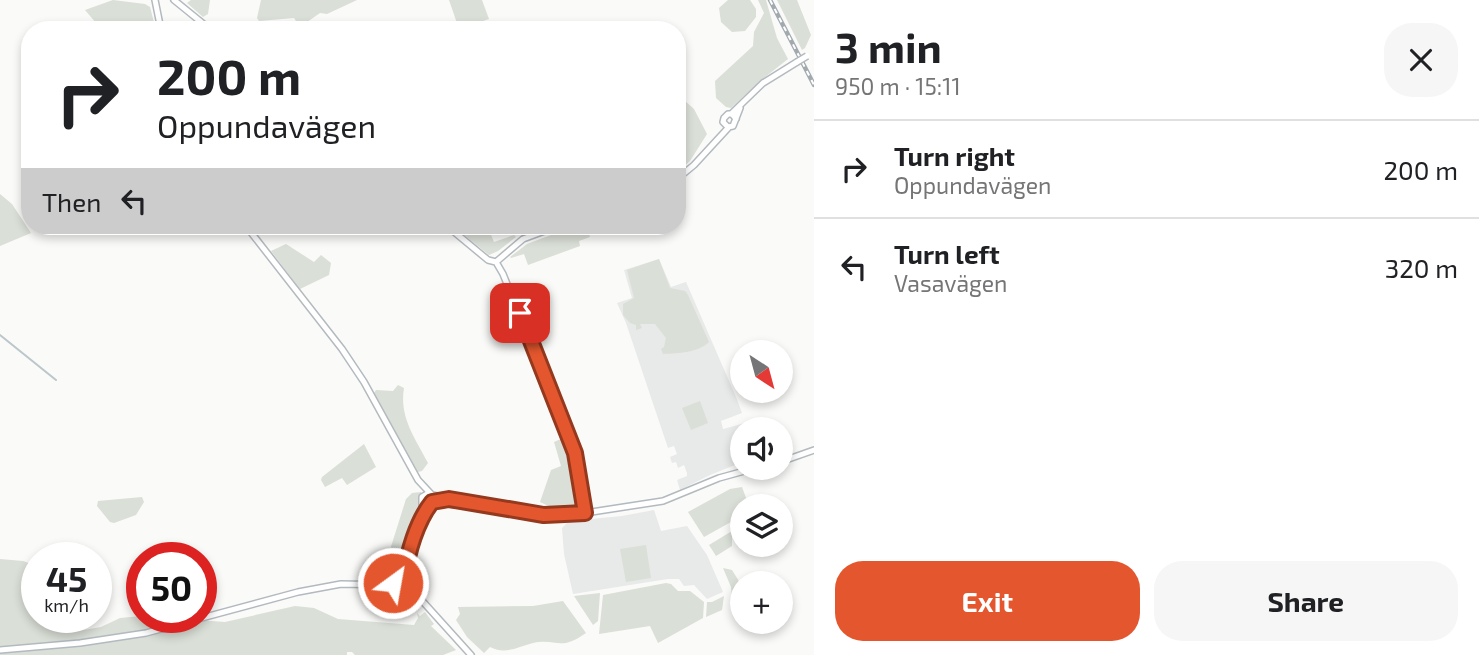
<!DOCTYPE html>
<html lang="en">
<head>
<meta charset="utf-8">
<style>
  body { margin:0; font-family:"Exo 2",sans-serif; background:#f6f6f6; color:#202124; height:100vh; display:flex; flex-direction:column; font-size:26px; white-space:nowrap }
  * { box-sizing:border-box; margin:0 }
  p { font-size:23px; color:#757577 }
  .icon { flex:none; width:38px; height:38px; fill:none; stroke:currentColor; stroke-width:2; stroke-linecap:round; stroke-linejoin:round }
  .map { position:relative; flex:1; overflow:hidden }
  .panel { display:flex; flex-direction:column; background:#fff; width:665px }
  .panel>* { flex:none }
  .hud { position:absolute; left:21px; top:21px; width:665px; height:214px; border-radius:28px; box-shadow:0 4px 10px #0003; background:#fff; color:#202124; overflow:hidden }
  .needle { width:46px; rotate:144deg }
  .tools { position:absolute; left:730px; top:340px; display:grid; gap:14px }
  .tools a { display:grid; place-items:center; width:63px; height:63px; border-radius:50%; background:#fff; box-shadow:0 4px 10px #0003; font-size:35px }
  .speed { position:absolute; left:21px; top:542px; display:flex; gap:14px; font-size:35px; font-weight:700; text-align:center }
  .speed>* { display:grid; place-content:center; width:91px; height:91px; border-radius:50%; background:#fff; box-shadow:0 4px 10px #0003; line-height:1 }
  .speed small { font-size:18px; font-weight:400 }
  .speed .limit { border:10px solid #d22; background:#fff; color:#111 }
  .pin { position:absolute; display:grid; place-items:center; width:60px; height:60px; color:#fff; margin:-30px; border-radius:14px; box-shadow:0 4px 10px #0006 }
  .me { position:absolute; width:77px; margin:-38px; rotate:32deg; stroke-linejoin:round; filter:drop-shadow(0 0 5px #0008) }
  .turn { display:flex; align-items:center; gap:24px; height:147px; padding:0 21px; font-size:32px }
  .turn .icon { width:91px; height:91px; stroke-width:2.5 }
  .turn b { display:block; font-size:49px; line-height:60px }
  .then { display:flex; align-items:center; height:66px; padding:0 21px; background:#0003; gap:14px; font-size:26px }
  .round { display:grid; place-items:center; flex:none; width:74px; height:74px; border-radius:28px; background:#f6f6f6 }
  .overview { display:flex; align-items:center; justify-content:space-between; height:119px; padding:0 21px }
  h1 { font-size:42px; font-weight:700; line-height:52px }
  .action { display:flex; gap:14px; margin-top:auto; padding:14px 21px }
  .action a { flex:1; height:80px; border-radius:28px; background:#e4572e; color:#fff; font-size:28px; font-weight:700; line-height:80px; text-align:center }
  .action a+a { background:#f6f6f6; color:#202124 }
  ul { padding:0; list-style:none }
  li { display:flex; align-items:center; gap:21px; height:98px; padding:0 21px; border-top:2px solid #e0e0e0 }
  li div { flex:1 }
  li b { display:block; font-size:26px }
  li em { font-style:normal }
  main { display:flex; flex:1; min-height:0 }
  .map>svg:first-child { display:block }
  .built { fill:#e8e9e9 }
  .green { fill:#dadfd7 }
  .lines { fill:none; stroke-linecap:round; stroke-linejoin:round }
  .stream { stroke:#bbc7cb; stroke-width:2 }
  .secondary-casing { stroke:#b3babf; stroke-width:8 }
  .secondary { stroke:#fff; stroke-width:5 }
  .rail-casing { stroke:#a2aab0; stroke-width:4.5 }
  .rail { stroke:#fff; stroke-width:2; stroke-dasharray:5; stroke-linecap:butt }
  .secondary-bridge-casing { stroke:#b3babf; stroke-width:8; stroke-linecap:butt }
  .secondary-bridge { stroke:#fff; stroke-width:5 }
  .route-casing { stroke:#94391e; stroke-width:18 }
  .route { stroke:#e4572e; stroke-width:12 }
</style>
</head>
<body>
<main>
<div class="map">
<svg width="814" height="655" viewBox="0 0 814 655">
  <rect width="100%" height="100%" fill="#fafaf8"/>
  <path class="built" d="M659,259L671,287L686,282L736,397L742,413L721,421L723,429L745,423L748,429H742V452L737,454L740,463L710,475L680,490L677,480L687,476V473L684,465L678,468L676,462L672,463L670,457L677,454L674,446L668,448L626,323L617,303L632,298L624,270Z
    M654,510L661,531L687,526L707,555L723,592L707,599L694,585L684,586L679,579H668L573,594L564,554L562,528L569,521L622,516Z"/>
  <path class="green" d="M113,0L145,4L150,7L156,30H102L85,10Z
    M191,0H210L208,14L203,17L187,3Z
    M261,0H357L327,14L320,13L300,27L294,18L259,21L257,18Z
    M449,0H482L489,19L459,29Z
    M728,0H750L756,9V17L745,31L732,32L721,22L719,8Z
    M758,0H766L777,38L788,59L759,82L731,108L726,107L716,98L715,81L753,46L754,32L764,13Z
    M777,0H797L811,35L805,48L802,50Z
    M677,100H684L694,109L707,134L690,161L677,172Z
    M0,194L12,204L31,233L0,246Z
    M453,226H497L489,230L494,242L514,235L516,237L498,251L489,255Z
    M575,226H586L590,237L579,241L580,246L528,265L524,254L511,258L510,257L527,244Z
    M286,244L314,262L321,255L331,263L329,275L300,289L271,251Z
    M659,259L670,288L685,291L688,295L709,342C697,353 679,353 663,354L661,349L664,347L666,338L655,324H640L642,328L636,330V325L630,323L623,315V304L634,298L627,270Z
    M398,385L404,388C399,417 415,438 428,463L422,471L418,472L374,393L376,390L393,391Z
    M700,401L708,423L691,430L682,408Z
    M563,438L575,469L580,506C564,512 554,509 540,502L551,470L561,466L554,442Z
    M364,444L376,467L347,485L342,478L325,487L321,480L322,477Z
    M742,487L749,506H742V528L737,531L731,522L704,537L688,512L730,489Z
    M421,492V511L403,566L398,573L389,578L385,570L378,565L389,553L406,499L412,493Z
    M142,497L144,502L136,515L114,523L110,522L97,506L98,501Z
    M732,531V546L716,556L709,545Z
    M646,545L651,578L626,582L620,549Z
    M0,559L23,561L37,566V618H58L56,628L78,631L101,627L120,618L142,616L225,622L295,606L314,608L338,619L414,625L418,618L417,613L420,616L425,612L434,624L431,626L456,650L443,655H355L352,652H347V655H0Z
    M723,568L732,570L742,586V609L733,608L731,587Z
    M666,583L671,584L678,591H690L704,602L703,618L658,643L650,626L599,634L603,595Z
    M600,593L598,621L593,625L574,596Z
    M724,596L722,610L706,617L707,602H712Z
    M563,601L586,633C559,652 558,638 533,643C517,647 506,655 490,647L484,653L467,637L456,620L460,614L458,607L533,606Z"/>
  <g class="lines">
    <path class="stream" d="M0,335L56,380"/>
    <g class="secondary-casing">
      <path id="secondary" d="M155,0L161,30
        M174,0L211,30
        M731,114L763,83L797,62
        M736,119L732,114H728L724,118L723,122L728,127L733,126L740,108
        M677,179L694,165L729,127
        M246,226L342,349L364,382L418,480L432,495L532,513H585L663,501L719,478L759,467
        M447,226L488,260L496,262L503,274L575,453L585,513
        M496,262L523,239L558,226
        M780,462L814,450
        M422,516V497L429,493
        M407,562L405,577L407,584L471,655
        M382,583L394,579L401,573L430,503
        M0,650L80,643L146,633L298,592L341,584L392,585L418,597"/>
    </g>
    <use href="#secondary" class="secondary"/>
    <g class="rail-casing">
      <path id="rail" d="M770,0L814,85"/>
    </g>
    <use href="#rail" class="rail"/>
    <g class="secondary-bridge-casing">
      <path id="secondary-bridge" d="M797,62L807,56"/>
    </g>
    <use href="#secondary-bridge" class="secondary-bridge"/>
  </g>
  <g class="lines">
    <g class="route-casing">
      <path id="route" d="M393,583L397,576L405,577C407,553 417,521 432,502L449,499L544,515L585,513L575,453L520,313"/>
    </g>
    <use href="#route" class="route"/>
  </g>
</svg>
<div class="tools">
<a><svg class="needle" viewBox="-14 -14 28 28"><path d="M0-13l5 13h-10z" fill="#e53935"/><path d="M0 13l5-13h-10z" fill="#757577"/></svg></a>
<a><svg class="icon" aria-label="sound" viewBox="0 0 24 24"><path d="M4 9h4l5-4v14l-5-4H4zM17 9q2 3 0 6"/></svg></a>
<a><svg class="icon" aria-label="layers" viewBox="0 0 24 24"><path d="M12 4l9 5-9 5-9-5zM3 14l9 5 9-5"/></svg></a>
<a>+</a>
</div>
<div class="speed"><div>45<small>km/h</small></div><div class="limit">50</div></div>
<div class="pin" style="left:520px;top:313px;background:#d93025"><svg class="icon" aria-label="arrive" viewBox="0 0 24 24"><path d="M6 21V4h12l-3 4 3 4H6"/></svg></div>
<svg class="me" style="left:393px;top:583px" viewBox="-20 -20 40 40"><circle r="17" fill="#e4572e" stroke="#fff" stroke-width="3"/><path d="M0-11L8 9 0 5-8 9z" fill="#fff"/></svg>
<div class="hud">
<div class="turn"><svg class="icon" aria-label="right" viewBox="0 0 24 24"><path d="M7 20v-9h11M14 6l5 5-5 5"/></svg><div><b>200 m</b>Oppundavägen</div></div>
<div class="then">Then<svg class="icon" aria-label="left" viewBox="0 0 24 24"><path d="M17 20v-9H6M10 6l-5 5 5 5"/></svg></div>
</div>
</div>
<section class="panel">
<div class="overview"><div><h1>3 min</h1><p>950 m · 15:11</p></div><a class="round"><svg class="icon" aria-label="close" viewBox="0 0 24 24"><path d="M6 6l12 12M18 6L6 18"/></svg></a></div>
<ul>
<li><svg class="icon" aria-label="right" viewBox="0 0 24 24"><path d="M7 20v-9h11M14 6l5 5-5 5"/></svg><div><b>Turn right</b><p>Oppundavägen</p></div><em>200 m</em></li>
<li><svg class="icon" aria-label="left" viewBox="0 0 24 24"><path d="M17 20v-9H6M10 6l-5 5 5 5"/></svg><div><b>Turn left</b><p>Vasavägen</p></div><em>320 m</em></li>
</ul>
<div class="action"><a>Exit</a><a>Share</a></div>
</section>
</main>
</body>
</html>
